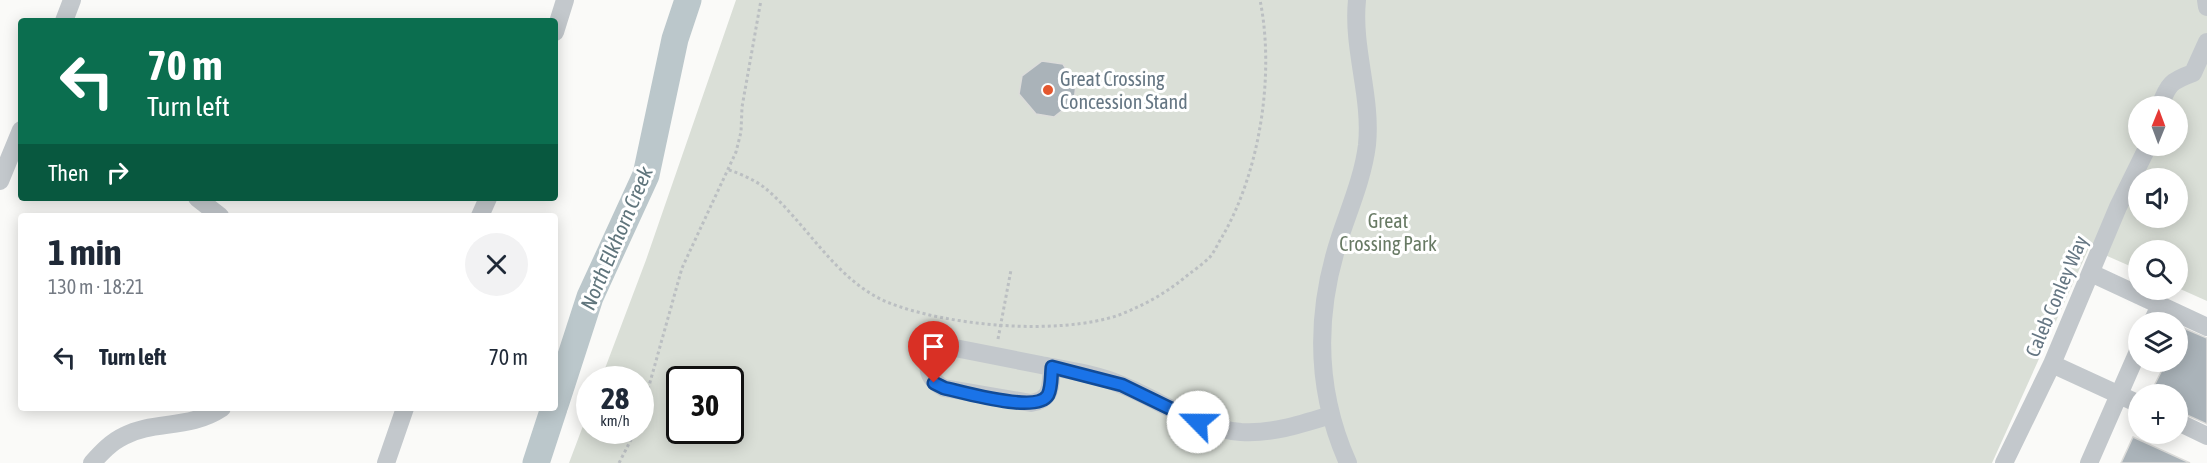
<!DOCTYPE html>
<html lang="en">
<head>
<meta charset="utf-8">
<style>
  body { margin:0; font-family:"Asap Condensed",sans-serif; background:#f2f2f3; color:#1f2937; height:100vh; display:flex; flex-direction:column; font-size:22px; white-space:nowrap }
  * { box-sizing:border-box; margin:0 }
  p { font-size:20px; color:#747a83 }
  .icon { flex:none; width:33px; height:33px; fill:none; stroke:currentColor; stroke-width:2; stroke-linecap:round; stroke-linejoin:round }
  .map { position:relative; flex:1; overflow:hidden }
  .side { position:absolute; left:18px; top:213px; width:540px; height:198px; display:flex; flex-direction:column; background:#fff; border-radius:6px; box-shadow:0 3px 15px #0003 }
  .side>* { flex:none }
  .guide { position:absolute; left:18px; top:18px; width:540px; height:183px; border-radius:6px; box-shadow:0 3px 15px #0003; background:#0b6e4f; color:#fff; overflow:hidden }
  .needle { width:39px; rotate:1deg }
  .tools { position:absolute; left:2128px; top:96px; display:grid; gap:12px }
  .tools a { display:grid; place-items:center; width:60px; height:60px; border-radius:50%; background:#fff; box-shadow:0 3px 15px #0003; font-size:30px }
  .speed { position:absolute; left:576px; top:366px; display:flex; gap:12px; font-size:30px; font-weight:700; text-align:center }
  .speed>* { display:grid; place-content:center; width:78px; height:78px; border-radius:50%; background:#fff; box-shadow:0 3px 15px #0003; line-height:1 }
  .speed small { font-size:15px; font-weight:400 }
  .speed .limit { border:3px solid #111; border-radius:9px; background:#fff; color:#111 }
  .pin { position:absolute; display:grid; place-items:center; width:51px; height:51px; color:#fff; margin:-62px -26px; border-radius:50% 50% 50% 0; rotate:-45deg; box-shadow:0 0 6px #0007 }
  .pin .icon { rotate:45deg }
  .me { position:absolute; width:66px; margin:-33px; rotate:293deg; stroke-linejoin:round; filter:drop-shadow(0 0 4px #0008) }
  .turn { display:flex; align-items:center; gap:21px; height:126px; padding:0 30px; font-size:27px }
  .turn .icon { width:78px; height:78px; stroke-width:2.5 }
  .turn b { display:block; font-size:42px; line-height:51px }
  .then { display:flex; align-items:center; height:57px; padding:0 30px; background:#0003; gap:12px; font-size:22px }
  .round { display:grid; place-items:center; flex:none; width:63px; height:63px; border-radius:32px; background:#f2f2f3 }
  .summary { display:flex; align-items:center; justify-content:space-between; height:102px; padding:0 30px }
  h1 { font-size:36px; font-weight:700; line-height:45px }
  ul { padding:0; list-style:none }
  li { display:flex; align-items:center; gap:18px; height:84px; padding:0 30px }
  li div { flex:1 }
  li b { display:block; font-size:22px }
  li em { font-style:normal }
  .map>svg:first-child { display:block }
  .green { fill:#dadfd7; fill-rule:evenodd }
  .lines { fill:none; stroke-linecap:round; stroke-linejoin:round }
  .river { stroke:#bbc7cb; stroke-width:27 }
  .building { fill:#aab3b9; stroke:#dcdcda; stroke-width:1.5 }
  .path { stroke:#bbbfc2; stroke-width:3; stroke-dasharray:3 3; stroke-linecap:butt }
  .minor { stroke:#c3c8cc; stroke-width:18 }
  .route-casing { stroke:#114b97; stroke-width:15 }
  .route { stroke:#1a73e8; stroke-width:10 }
  .poi-dot { fill:#e4572e; stroke:#fff; stroke-width:2 }
  .labels { text-anchor:middle; dominant-baseline:central; stroke-width:6; stroke-linejoin:round; paint-order:stroke }
  .poi-label { font-size:20px; fill:#657683; stroke:#fff; text-anchor:start }
  .park-label { font-size:20px; fill:#687a64; stroke:#fff }
  .street-label { font-size:20px; fill:#657683; stroke:#fff }
  .water-label { font-size:21px; font-style:italic; fill:#60757c; stroke:#fff }
</style>
</head>
<body>
<div class="map">
<svg width="2207" height="463" viewBox="0 0 2207 463">
  <rect width="100%" height="100%" fill="#fafaf8"/>
  <path class="green" d="M736,0H2207V301L2178,288V250H2139V270L2089,248L1992,463H569L589,410L590,430H640V380L601,379L646,260ZM2139,106H2178V146H2139ZM2139,178H2178V218H2139ZM680,380H730V430H680Z"/>
  <g class="lines">
    <path class="river" d="M555,405L590,297L646,175L675,39L688,0
      M536,463L554,408"/>
  </g>
  <path class="building" d="M1042,61L1063,64L1076,85L1074,101L1054,117L1036,114L1019,94L1022,76Z
    M2181,327L2207,338V424L2178,411V394H2150L2166,362H2178V334Z
    M2133,437L2190,463H2121Z"/>
  <g class="lines">
    <path class="path" d="M729,170C741,174 755,180 765,188C806,222 835,280 887,302C946,326 1058,336 1119,315C1145,305 1168,292 1189,274C1196,269 1204,263 1210,257C1215,251 1218,243 1222,237C1260,172 1275,74 1260,0
      M998,339L1011,270
      M640,418L682,268L736,152L741,132L742,107L761,0
      M619,463L636,430"/>
    <path class="minor" d="M2206,0L2207,7
      M64,21L72,0
      M555,32L565,0
      M2160,106C2168,84 2171,81 2193,73L2207,42
      M0,181L21,130
      M197,198L220,216
      M480,216L488,198
      M2091,273L2207,327
      M2152,322L2160,305
      M2052,364L2139,404
      M1052,367C1050,386 1053,399 1031,403L944,388C921,376 924,352 950,347L1041,365C1068,370 1096,374 1122,385C1162,401 1196,428 1241,432C1272,434 1302,424 1331,415
      M2178,422L2207,436
      M92,463C101,453 111,442 124,436C154,420 189,430 222,408
      M386,463L405,408
      M1348,463C1315,389 1315,313 1340,237C1350,207 1363,177 1367,145C1372,96 1352,49 1357,0
      M2004,463L2052,364L2118,207L2148,146
      M2089,463L2139,349"/>
  </g>
  <g class="lines">
    <g class="route-casing">
      <path id="route" d="M934,383L944,388C963,392 1037,414 1048,395C1052,387 1051,375 1052,367L1122,385L1198,422"/>
    </g>
    <use href="#route" class="route"/>
  </g>
  <circle class="poi-dot" cx="1048" cy="90" r="6"/>
  <g class="labels">
    <g class="poi-label">
      <text x="1060" y="78">Great Crossing<tspan x="1060" dy="23">Concession Stand</tspan></text>
    </g>
    <g class="park-label">
      <text x="1388" y="220">Great<tspan x="1388" dy="23">Crossing Park</tspan></text>
    </g>
    <g class="street-label">
      <text transform="translate(2056 296) rotate(-67)">Caleb Conley Way</text>
    </g>
    <g class="water-label">
      <text transform="translate(616 238) rotate(-67)">North Elkhorn Creek</text>
    </g>
  </g>
</svg>
<div class="tools">
<a><svg class="needle" viewBox="-14 -14 28 28"><path d="M0-13l5 13h-10z" fill="#e53935"/><path d="M0 13l5-13h-10z" fill="#747a83"/></svg></a>
<a><svg class="icon" aria-label="sound" viewBox="0 0 24 24"><path d="M4 9h4l5-4v14l-5-4H4zM17 9q2 3 0 6"/></svg></a>
<a><svg class="icon" aria-label="search" viewBox="0 0 24 24"><circle cx="10" cy="10" r="6"/><path d="M15 15l6 6"/></svg></a>
<a><svg class="icon" aria-label="layers" viewBox="0 0 24 24"><path d="M12 4l9 5-9 5-9-5zM3 14l9 5 9-5"/></svg></a>
<a>+</a>
</div>
<div class="speed"><div>28<small>km/h</small></div><div class="limit">30</div></div>
<div class="pin" style="left:934px;top:383px;background:#d93025"><svg class="icon" aria-label="arrive" viewBox="0 0 24 24"><path d="M6 21V4h12l-3 4 3 4H6"/></svg></div>
<svg class="me" style="left:1198px;top:422px" viewBox="-20 -20 40 40"><circle r="19" fill="#fff"/><path d="M0-13L10 11 0 6-10 11z" fill="#1a73e8"/></svg>
<div class="guide">
<div class="turn"><svg class="icon" aria-label="left" viewBox="0 0 24 24"><path d="M17 20v-9H6M10 6l-5 5 5 5"/></svg><div><b>70 m</b>Turn left</div></div>
<div class="then">Then<svg class="icon" aria-label="right" viewBox="0 0 24 24"><path d="M7 20v-9h11M14 6l5 5-5 5"/></svg></div>
</div>
<section class="side">
<div class="summary"><div><h1>1 min</h1><p>130 m · 18:21</p></div><a class="round"><svg class="icon" aria-label="close" viewBox="0 0 24 24"><path d="M6 6l12 12M18 6L6 18"/></svg></a></div>
<ul>
<li><svg class="icon" aria-label="left" viewBox="0 0 24 24"><path d="M17 20v-9H6M10 6l-5 5 5 5"/></svg><div><b>Turn left</b></div><em>70 m</em></li>
</ul>
</section>
</div>
</body>
</html>
